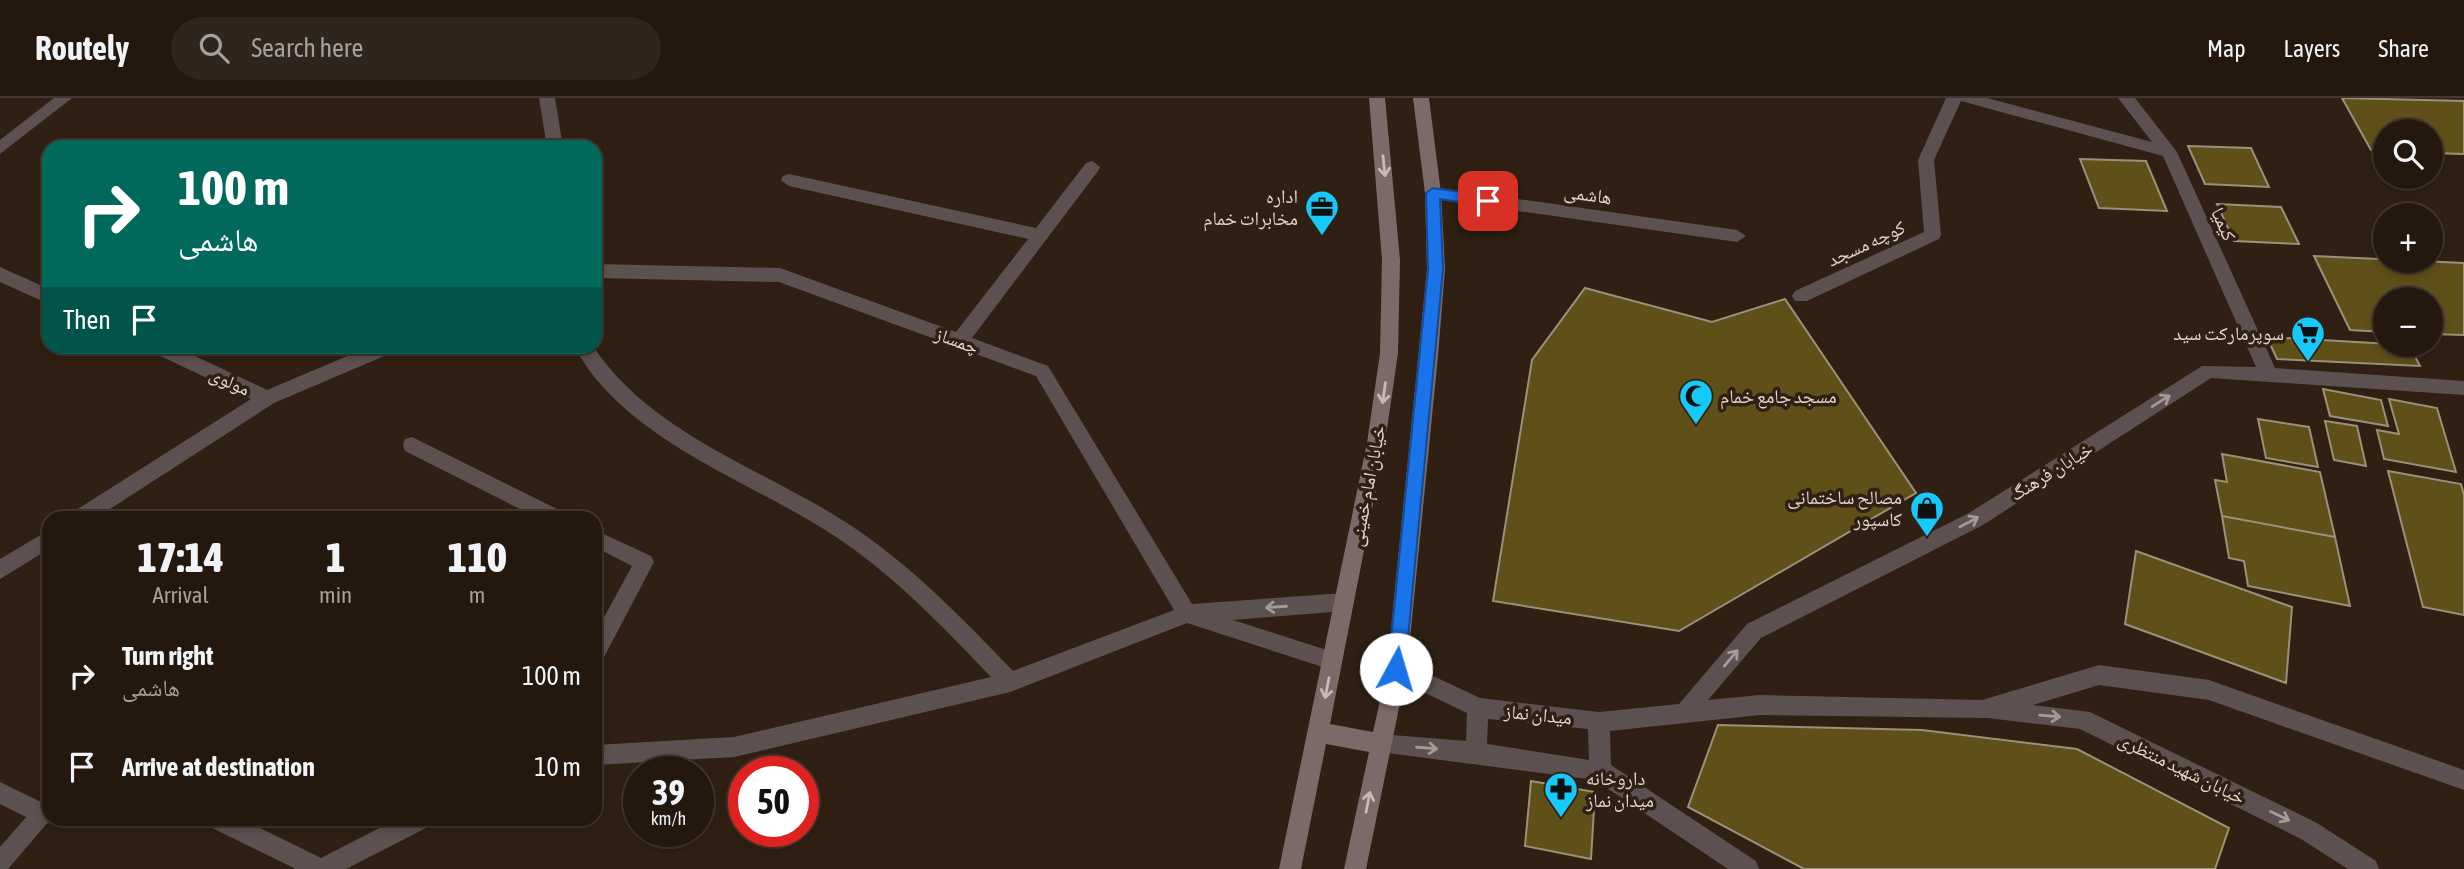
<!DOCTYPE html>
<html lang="en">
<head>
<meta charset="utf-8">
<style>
  body { margin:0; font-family:"Asap Condensed","Noto Naskh Arabic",sans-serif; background:#30251c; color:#f1f3f6; height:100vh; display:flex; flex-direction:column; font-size:26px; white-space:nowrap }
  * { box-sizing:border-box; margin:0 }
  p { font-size:23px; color:#a3a09e }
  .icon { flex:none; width:38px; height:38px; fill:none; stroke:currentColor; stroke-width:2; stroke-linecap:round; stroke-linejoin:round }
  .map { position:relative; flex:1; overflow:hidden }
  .details { position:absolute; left:42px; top:413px; width:560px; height:315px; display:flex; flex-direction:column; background:#24180e; border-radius:21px; box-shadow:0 4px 10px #0003,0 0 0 2px #41372e }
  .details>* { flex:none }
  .top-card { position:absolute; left:42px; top:42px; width:560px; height:214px; border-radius:21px; box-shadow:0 4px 10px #0003,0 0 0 2px #41372e; background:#00695c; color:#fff; overflow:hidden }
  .buttons { position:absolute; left:2373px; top:21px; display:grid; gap:14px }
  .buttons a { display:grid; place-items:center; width:70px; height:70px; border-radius:50%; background:#24180e; box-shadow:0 4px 10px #0003,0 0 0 2px #41372e; font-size:35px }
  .speed { position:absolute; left:623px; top:658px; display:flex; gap:14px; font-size:35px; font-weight:700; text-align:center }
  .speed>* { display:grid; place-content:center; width:91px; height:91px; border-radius:50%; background:#24180e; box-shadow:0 4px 10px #0003,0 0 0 2px #41372e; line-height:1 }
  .speed small { font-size:18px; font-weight:400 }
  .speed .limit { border:10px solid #d22; background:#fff; color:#111 }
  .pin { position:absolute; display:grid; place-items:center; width:60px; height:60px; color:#fff; margin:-30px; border-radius:14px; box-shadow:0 4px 10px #0006 }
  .me { position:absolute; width:77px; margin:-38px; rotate:6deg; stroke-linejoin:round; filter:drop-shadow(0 0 5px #0008) }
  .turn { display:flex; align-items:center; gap:24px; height:147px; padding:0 21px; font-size:32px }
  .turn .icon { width:91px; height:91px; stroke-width:2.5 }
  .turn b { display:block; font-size:49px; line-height:60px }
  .then { display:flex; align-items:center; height:66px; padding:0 21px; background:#0003; gap:14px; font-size:26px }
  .eta { display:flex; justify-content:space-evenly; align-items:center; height:119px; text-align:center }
  .eta b { font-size:42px; font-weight:800; line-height:49px }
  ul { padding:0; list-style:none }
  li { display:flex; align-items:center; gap:21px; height:91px; padding:0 21px }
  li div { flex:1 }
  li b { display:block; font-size:26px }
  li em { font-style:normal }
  header { display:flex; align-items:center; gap:42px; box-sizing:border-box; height:98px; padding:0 35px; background:#24180e; border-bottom:2px solid #41372e }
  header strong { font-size:33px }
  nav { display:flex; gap:38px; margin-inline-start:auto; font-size:24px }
  .search { width:490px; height:63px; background:#30251c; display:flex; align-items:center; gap:18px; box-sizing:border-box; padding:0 24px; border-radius:38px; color:#a3a09e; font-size:26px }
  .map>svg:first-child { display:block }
  .building { fill:#5f4f18; stroke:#99927b; stroke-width:2 }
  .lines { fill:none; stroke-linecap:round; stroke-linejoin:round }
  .service { fill:#5c5150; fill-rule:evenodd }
  .minor { fill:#5c5150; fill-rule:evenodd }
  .secondary { fill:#7c6a68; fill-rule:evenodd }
  .oneway { stroke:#c8bbb4 }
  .oneway2 { stroke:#a59a95 }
  .route { fill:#1a73e8; stroke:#114b97; stroke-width:2 }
  .labels { text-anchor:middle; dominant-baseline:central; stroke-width:7; stroke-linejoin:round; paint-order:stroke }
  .street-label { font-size:19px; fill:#e1d6ce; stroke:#302013 }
  .poi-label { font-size:19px; fill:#e1d6ce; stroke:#302013; text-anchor:end }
</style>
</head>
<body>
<header>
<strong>Routely</strong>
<div class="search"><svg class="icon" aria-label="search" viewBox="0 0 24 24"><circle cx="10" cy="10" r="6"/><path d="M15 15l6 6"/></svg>Search here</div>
<nav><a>Map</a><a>Layers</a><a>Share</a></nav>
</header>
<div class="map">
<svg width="2464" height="771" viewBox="0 0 2464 771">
  <rect width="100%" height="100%" fill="#302013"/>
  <path class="building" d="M2342,0L2464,3V56L2431,55V33H2385V53L2371,52Z
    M2188,48L2251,50L2269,89L2205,86Z
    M2080,61L2146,63L2167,113L2099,110Z
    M2217,106L2281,109L2299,146L2234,143Z
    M2314,158L2464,165V237L2431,236V201H2385V234L2350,232Z
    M1585,190L1712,224L1785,201L1916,395L1679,533L1493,503L1532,262Z
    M2267,239L2409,247L2420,268L2277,261Z
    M2323,291L2381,302L2388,328L2330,318Z
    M2389,301L2437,310L2456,374L2384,361L2377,332L2399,336Z
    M2258,321L2309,329L2318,369L2266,360Z
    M2325,323L2357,328L2366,368L2334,362Z
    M2222,356L2320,374L2335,439L2222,418L2215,382L2227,384Z
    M2388,373L2461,386L2464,397V517L2423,509Z
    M2222,418L2335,439L2350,508L2248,488L2244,463L2229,460Z
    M2136,453L2292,509L2286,585L2125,526Z
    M1718,627L1922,632L2077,651L2229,730L2215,771H1804L1688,709Z
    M1531,683L1595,694L1591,761L1525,748Z"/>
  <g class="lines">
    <path class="service" d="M42,706L49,709V723L8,771H0V749L35,709Z"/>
    <path class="minor" d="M54,0H72L0,56V42Z
      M539,0H555L563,49H547Z
      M1946,0H1987L2152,44L2118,0H2135L2177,54L2275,270L2464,283V297L2211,280L1983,427L1761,540L1708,602L1760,597L1982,602L2099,567L2209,582L2464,672V692L2209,602L2099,587L2033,607L2090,614L2317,725L2376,763L2379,771H2348L2301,741L2080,631L1987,620L1760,617L1610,633L1611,667L1756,763L1759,771H1728L1595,682L1372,653L1369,646L1372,639L1380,636L1466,643L1467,615L1390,578L1387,571L1390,564L1397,561L1480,600L1599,614L1679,606L1747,526L1969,415L2202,268L2256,269L2163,58L1961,3L1934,62L1941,137L1939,141L1807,203H1795L1792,198L1795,193L1924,134L1918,62ZM1488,621L1588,631L1589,662L1487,646Z
      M1092,63L1100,69L1098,73L972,240L1048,268L1192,506L1344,495L1351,498L1354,504L1351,510L1344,513L1233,522L1339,556L1342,563L1339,570L1332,572L1187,525L1010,594L734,659L595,667V647L734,639L991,579C942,528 893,476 833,437C749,382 624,342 574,248H593C651,336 762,370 847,425C910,466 962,520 1013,573L1174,512L1036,278L779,184L595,180V166L780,170L956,234L1028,141L789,88L781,82L783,78L789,76L1036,130L1086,65Z
      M1433,89L1737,132L1746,138L1737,144L1433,101L1425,95Z
      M0,169L49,191V206L0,184Z
      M147,248H174L267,292L371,248H399L396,253L274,305L96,420H70L73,414L251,301L150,253Z
      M412,339L563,414L566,420H538L405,353L403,347L405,341Z
      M49,432V451L0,481V461Z
      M595,432L651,458L654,464L602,563L595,565V536L632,468L595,449Z
      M0,684L43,705L49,703V721L57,722L42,727L0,706Z
      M207,721H242L321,760L397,721H431L428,729L346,771H296L210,729Z"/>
    <path class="secondary" d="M1369,0H1385L1400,162L1398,255L1385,345L1330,626L1373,634L1387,571L1427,171L1425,95L1413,0H1429L1441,95L1445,171L1438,258L1407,571L1366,771H1344L1369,654L1326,646L1301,771H1279L1367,345L1380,255L1382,162Z"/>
  </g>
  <defs><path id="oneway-shaft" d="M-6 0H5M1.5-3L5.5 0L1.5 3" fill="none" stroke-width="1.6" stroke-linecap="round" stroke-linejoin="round" transform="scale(1.75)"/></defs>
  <g class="oneway">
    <use href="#oneway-shaft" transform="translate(1384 68) rotate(84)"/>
    <use href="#oneway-shaft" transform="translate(1384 295) rotate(98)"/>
    <use href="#oneway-shaft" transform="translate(1327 590) rotate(101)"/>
    <use href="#oneway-shaft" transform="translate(1368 704) rotate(-79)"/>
  </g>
  <g class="oneway2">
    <use href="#oneway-shaft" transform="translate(2161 303) rotate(-32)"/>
    <use href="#oneway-shaft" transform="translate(1969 424) rotate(-28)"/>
    <use href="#oneway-shaft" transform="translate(1276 509) rotate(176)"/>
    <use href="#oneway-shaft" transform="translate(1731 560) rotate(-50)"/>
    <use href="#oneway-shaft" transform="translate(2050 618) rotate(5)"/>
    <use href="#oneway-shaft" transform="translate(1427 650) rotate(5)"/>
    <use href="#oneway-shaft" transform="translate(2280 718) rotate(26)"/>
  </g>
  <path class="route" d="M1433,90L1488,98L1495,103L1488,108L1440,101L1443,171L1405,571L1396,579L1388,571L1428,171L1426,95Z"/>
  <defs>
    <g id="office-pin" transform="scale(1.75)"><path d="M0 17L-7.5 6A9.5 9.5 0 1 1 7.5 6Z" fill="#15cafb" stroke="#302013"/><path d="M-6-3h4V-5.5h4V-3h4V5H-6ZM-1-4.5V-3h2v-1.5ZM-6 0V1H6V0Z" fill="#111"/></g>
    <g id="supermarket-pin" transform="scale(1.75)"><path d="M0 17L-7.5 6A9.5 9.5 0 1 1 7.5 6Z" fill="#15cafb" stroke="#302013"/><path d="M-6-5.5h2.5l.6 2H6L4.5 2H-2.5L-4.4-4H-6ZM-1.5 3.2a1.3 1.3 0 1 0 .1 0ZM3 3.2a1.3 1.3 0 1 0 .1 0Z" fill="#111"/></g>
    <g id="mosque-pin" transform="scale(1.75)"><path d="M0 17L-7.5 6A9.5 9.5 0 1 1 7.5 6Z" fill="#15cafb" stroke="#302013"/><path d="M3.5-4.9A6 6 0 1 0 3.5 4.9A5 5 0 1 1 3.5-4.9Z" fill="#111"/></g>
    <g id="shop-pin" transform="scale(1.75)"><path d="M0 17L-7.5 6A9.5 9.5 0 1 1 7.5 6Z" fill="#15cafb" stroke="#302013"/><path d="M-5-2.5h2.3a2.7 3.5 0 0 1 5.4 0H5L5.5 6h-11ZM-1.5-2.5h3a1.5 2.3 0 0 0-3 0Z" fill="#111"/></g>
    <g id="pharmacy-pin" transform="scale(1.75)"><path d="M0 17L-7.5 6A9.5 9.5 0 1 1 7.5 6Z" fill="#15cafb" stroke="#302013"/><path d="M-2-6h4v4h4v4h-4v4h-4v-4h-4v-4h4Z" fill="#111"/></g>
  </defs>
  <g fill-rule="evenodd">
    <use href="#office-pin" x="1322" y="109"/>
    <use href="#supermarket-pin" x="2308" y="235"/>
    <use href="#mosque-pin" x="1696" y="298"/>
    <use href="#shop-pin" x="1927" y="410"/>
    <use href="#pharmacy-pin" x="1561" y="691"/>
  </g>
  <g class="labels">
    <g class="street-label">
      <text transform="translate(1588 96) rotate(8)">هاشمی</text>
      <text transform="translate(2224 126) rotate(66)">کیمیا</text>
      <text transform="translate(1866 145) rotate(-25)">کوچه مسجد</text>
      <text transform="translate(957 242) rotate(20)">چمساز</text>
      <text transform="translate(230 283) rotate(25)">مولوی</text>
      <text transform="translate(2051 373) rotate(-32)">خیابان فرهنگ</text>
      <text transform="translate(1367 388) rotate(-79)">خیابان امام خمینی</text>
      <text transform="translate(1538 616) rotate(6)">میدان نماز</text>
      <text transform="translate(2182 670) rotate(26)">خیابان شهید منتظری</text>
    </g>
    <g class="poi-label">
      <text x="1298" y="98">اداره<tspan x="1298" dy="22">مخابرات خمام</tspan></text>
      <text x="2284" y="235">سوپرمارکت سید</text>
      <text x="1720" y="298" text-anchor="start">مسجد جامع خمام</text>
      <text x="1902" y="399">مصالح ساختمانی<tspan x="1902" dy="22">کاسپور</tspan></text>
      <text x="1586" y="680" text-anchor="start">داروخانه<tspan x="1586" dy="22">میدان نماز</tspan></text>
    </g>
  </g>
</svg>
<div class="buttons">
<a><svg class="icon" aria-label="search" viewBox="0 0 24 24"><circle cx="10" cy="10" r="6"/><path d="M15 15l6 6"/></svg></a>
<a>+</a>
<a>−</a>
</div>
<div class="speed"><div>39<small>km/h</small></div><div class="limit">50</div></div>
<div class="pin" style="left:1488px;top:103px;background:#d93025"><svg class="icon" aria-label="arrive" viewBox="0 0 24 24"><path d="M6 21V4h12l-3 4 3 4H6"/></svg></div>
<svg class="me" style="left:1396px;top:571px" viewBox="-20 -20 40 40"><circle r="19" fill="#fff"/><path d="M0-13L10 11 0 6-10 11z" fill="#1a73e8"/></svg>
<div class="top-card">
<div class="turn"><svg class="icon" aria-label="right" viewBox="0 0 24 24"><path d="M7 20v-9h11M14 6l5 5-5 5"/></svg><div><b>100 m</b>هاشمی</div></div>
<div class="then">Then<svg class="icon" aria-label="arrive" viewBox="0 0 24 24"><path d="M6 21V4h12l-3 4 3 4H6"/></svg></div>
</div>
<section class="details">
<div class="eta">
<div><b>17:14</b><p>Arrival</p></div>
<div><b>1</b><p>min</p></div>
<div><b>110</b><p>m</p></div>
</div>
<ul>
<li><svg class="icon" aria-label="right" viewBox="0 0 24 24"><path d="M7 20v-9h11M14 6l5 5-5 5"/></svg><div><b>Turn right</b><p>هاشمی</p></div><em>100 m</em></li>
<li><svg class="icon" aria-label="arrive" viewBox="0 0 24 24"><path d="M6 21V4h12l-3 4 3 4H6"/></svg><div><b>Arrive at destination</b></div><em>10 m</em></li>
</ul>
</section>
</div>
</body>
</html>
